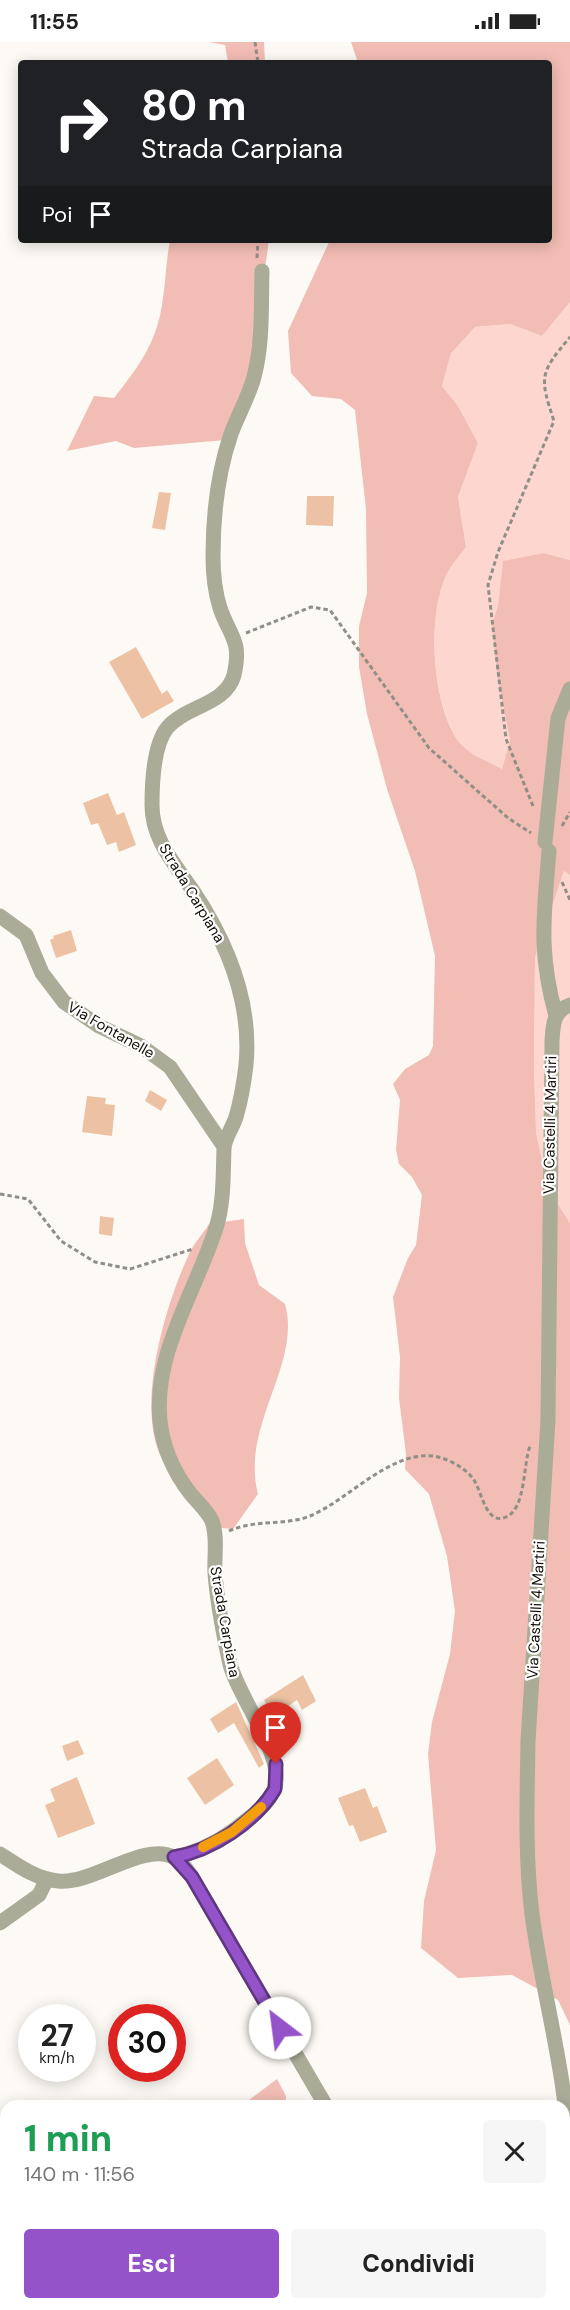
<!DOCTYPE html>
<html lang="it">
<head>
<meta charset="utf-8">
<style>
  body { margin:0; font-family:"DM Sans",sans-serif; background:#f6f6f6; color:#222; height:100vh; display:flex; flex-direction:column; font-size:22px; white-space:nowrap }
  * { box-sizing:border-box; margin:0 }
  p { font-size:20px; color:#767676 }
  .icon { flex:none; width:33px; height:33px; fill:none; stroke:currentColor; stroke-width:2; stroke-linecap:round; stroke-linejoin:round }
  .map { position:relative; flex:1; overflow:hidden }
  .drawer { position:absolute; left:0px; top:2058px; width:570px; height:210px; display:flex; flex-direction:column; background:#fff; border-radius:18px 18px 0 0; box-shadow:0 3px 15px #0003 }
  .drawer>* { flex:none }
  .banner { position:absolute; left:18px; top:18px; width:534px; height:183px; border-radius:6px; box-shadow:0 3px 15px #0003; background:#202124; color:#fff; overflow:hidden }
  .speed { position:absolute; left:18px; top:1962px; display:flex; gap:12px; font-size:30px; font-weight:700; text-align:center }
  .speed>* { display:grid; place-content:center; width:78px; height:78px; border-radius:50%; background:#fff; box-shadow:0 3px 15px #0003; line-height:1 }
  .speed small { font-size:15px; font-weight:400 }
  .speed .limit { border:9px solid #d22; background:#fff; color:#111 }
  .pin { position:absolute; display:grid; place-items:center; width:51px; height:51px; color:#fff; margin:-62px -26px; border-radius:50% 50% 50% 0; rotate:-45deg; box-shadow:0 0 6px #0007 }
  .pin .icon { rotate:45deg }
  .me { position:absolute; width:66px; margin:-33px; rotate:330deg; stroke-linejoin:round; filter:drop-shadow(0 0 4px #0008) }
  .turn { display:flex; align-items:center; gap:21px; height:126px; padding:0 24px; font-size:27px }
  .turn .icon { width:78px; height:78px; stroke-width:2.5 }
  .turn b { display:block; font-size:42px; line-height:51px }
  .then { display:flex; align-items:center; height:57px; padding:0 24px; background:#0003; gap:12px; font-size:22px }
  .round { display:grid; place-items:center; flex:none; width:63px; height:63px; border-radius:6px; background:#f6f6f6 }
  .headline { display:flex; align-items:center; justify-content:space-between; height:102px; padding:0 24px }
  h1 { font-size:36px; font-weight:800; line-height:45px; color:#1e9e55 }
  .cta { display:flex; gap:12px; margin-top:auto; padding:12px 24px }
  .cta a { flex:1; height:69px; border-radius:6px; background:#9453c8; color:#fff; font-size:24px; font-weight:800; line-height:69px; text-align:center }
  .cta a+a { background:#f6f6f6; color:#222 }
  .status { display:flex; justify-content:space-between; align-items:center; height:42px; padding:0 30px; background:#fff; direction:ltr }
  .status svg { height:16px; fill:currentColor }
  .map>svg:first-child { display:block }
  .green { fill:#fcd6cf }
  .forest { fill:#f2bdb4 }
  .building { fill:#edc2a4 }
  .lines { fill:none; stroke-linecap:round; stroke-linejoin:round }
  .path { stroke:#918e87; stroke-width:3; stroke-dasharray:4.5 3; stroke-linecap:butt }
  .minor { stroke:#aaac98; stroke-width:15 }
  .route-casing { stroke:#603682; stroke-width:15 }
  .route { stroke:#9453c8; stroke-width:10 }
  .slow { stroke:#f59e0b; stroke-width:10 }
  .labels { text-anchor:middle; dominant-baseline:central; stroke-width:4.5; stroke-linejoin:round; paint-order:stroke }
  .street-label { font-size:15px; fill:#140f06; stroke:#fff }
</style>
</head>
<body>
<div class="status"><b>11:55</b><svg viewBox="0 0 49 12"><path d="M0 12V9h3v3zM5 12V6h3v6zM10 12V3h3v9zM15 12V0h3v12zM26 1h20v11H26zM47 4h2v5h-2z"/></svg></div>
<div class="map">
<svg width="570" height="2268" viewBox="0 0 570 2268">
  <rect width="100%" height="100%" fill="#fdfaf5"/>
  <path class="green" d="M570,260V518L544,511L503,520L498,563L492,583L497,634L510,698L502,727C489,720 469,713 460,701C432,663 427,578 445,536C449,525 459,515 466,505L458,455L478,401L458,364L442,344L451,310L475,285L510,282L542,294Z
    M564,829L570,833V1181L548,1147L536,1090L534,1026L535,915Z"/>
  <path class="forest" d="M209,0H264L265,21H228L225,3Z
    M351,0H570V260L542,294L510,282L475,285L451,311L442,344L458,364L478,401L458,455L466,505C459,515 449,525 445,536C427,578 432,663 459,700C469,713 489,720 502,727L510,698L497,634L492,583L498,563L503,519L544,511L570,518V833L564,829L535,915L534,1026L536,1090L548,1147L570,1181V1983L558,1958L512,1933L458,1936L421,1906L424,1859L436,1808L428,1712L432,1680L450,1612L455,1569L447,1514L429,1452L405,1427L406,1412L399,1356L400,1315L393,1255L408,1216L416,1203L422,1153L412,1135L399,1122L396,1108L400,1058L393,1042L405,1027L429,1013L433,1004L435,914L415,829L387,747L367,672L359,625V584L367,551L366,467L355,368L341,357L312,354L291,331L288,289L330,198H549V21H358Z
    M170,198H269L250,333L225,398L134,406L116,399L67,409L94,354L114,356C128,338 143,319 152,298C166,268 164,230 170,198Z
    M244,1177L245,1201L259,1243L285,1262C302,1322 240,1384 258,1452L233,1487L211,1485C195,1463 174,1441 162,1417C135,1364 165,1264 189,1212C194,1201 203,1192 209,1182Z
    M277,2037L286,2054V2064H241Z
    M137,2262H311L312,2268H261L255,2266L252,2268H139Z"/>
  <path class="building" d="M159,450L171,451L165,488L152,486Z
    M307,454H334L333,484L306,483Z
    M136,605L162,652L167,648L174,659L142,677L109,620Z
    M108,751L117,773L124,770L136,803L119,810L116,800L107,803L98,781L91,783L83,761Z
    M71,888L77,909L56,916L50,898L54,896L53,894Z
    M150,1048L167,1058L161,1069L145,1059Z
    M87,1054L106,1056L105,1062L115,1063L112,1094L82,1090Z
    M100,1174L114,1176L112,1194L99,1192Z
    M303,1633L316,1659L302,1668L297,1658L273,1674L264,1658Z
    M236,1660L264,1722L259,1726L234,1681L218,1691L210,1677Z
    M78,1698L84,1712L67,1719L62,1704Z
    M217,1716L234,1743L205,1763L187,1736Z
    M77,1735L95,1782L58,1796L45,1763L55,1759L50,1747Z
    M365,1746L373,1766L377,1764L387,1790L360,1800L353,1783L349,1784L338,1756Z"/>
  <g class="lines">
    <path class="path" d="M255,0L258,21
      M257,216L258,198
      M246,591L311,565L330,568L429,706L508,776L531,791
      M533,764L506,697L488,543L498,510L554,379C539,334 540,331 570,295
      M562,784L570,770
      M562,840L570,858
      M0,1152L28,1157L61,1199L95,1220L130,1227L193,1207
      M229,1489C255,1477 285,1484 310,1474C348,1458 389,1410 432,1414C446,1415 466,1426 474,1438C482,1450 486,1484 506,1475C526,1467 523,1422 530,1404"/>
    <path class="minor" d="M545,800L558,676L570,647
      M549,809C544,873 538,910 556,974
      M0,874L26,893L42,931L64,960L99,984L141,1004L170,1025L223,1103
      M0,1812C17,1823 36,1837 58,1839C92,1843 143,1800 173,1815C181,1818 187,1828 192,1835L326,2064
      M174,1815C199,1811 225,1796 244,1780C255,1772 269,1761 274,1748C288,1716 236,1654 229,1618C223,1590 217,1559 215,1531C214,1514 218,1495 212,1479C207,1468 197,1460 190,1451C173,1429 163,1406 160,1379C153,1311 196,1249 216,1186C224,1161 223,1133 224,1107C224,1097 233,1085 236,1075C241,1058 244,1040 246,1023C252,960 227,900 193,849C175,822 152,798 152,763C152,741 153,704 167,686C185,664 226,663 234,633C242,598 230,595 220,566C215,550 213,531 213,514C213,474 218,430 231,392C238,373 249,354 254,335C263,301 261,264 262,229
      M0,1881L39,1853L47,1837
      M564,2179C570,2163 568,2146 569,2129C570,2041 543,1958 532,1872C525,1815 527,1756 528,1699L548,1378L552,999C553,983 553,969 570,963
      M0,2242L6,2249
      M16,2262L21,2268
      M423,2262L426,2268
      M533,2268L534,2262"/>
  </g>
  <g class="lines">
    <g class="route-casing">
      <path id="route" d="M276,1722L275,1747C255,1780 212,1809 174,1815L192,1835L280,1986"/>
    </g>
    <use href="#route" class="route"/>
    <path class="slow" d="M203,1805L232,1790L261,1765"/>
  </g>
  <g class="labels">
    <g class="street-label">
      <text transform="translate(192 851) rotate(59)">Strada Carpiana</text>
      <text transform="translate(111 988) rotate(30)">Via Fontanelle</text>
      <text transform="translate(550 1083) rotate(-89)">Via Castelli 4 Martiri</text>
      <text transform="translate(536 1568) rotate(-87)">Via Castelli 4 Martiri</text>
      <text transform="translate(225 1580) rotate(80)">Strada Carpiana</text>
    </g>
  </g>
</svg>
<div class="speed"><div>27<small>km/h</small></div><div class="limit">30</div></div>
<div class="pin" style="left:276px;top:1722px;background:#d93025"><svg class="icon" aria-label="arrive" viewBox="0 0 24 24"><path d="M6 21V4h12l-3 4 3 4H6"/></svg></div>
<svg class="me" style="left:280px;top:1986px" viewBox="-20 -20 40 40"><circle r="19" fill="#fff"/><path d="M0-13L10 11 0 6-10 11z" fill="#9453c8"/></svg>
<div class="banner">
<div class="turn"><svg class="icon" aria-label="right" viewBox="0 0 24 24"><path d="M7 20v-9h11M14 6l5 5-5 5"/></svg><div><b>80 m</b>Strada Carpiana</div></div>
<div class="then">Poi<svg class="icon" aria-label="arrive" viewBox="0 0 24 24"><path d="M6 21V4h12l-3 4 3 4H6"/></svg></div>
</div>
<section class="drawer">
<div class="headline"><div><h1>1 min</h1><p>140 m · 11:56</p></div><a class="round"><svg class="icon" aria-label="close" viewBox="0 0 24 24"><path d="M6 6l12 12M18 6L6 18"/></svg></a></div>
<div class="cta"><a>Esci</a><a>Condividi</a></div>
</section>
</div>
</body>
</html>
